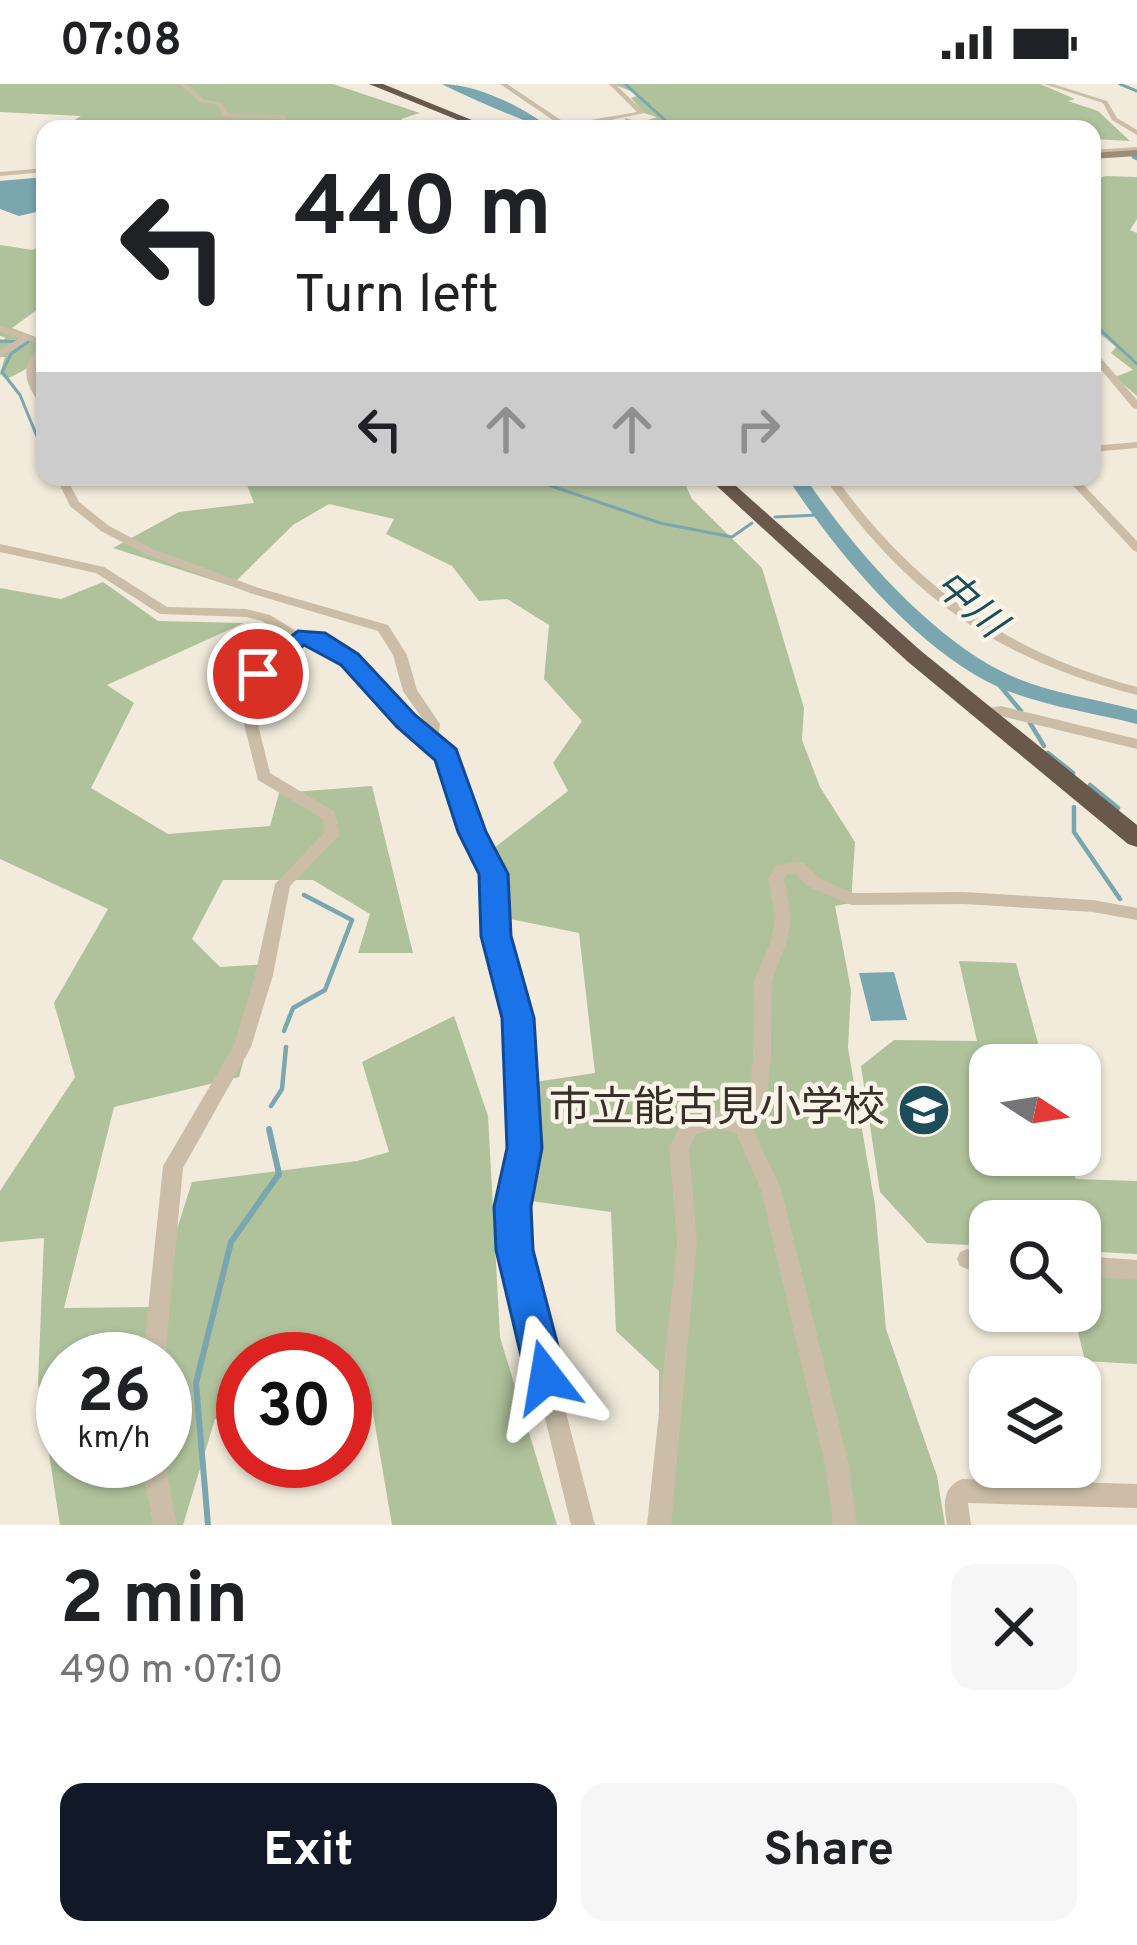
<!DOCTYPE html>
<html lang="en">
<head>
<meta charset="utf-8">
<style>
  body { margin:0; font-family:Overpass,"Noto Sans JP",sans-serif; background:#f6f6f6; color:#202124; height:100vh; display:flex; flex-direction:column; font-size:45px; white-space:nowrap }
  * { box-sizing:border-box; margin:0 }
  p { font-size:39px; color:#757577 }
  .icon { flex:none; width:66px; height:66px; fill:none; stroke:currentColor; stroke-width:2; stroke-linecap:round; stroke-linejoin:round }
  .map { position:relative; height:1441px; overflow:hidden }
  .drawer { display:flex; flex-direction:column; background:#fff; flex:1 }
  .drawer>* { flex:none }
  .hud { position:absolute; left:36px; top:36px; width:1065px; height:366px; border-radius:24px; box-shadow:0 3px 9px #0004; background:#fff; color:#202124; overflow:hidden }
  .needle { width:78px; rotate:102deg }
  .buttons { position:absolute; left:969px; top:960px; display:grid; gap:24px }
  .buttons a { display:grid; place-items:center; width:132px; height:132px; border-radius:24px; background:#fff; box-shadow:0 3px 9px #0004; font-size:60px }
  .speed { position:absolute; left:36px; top:1248px; display:flex; gap:24px; font-size:60px; font-weight:700; text-align:center }
  .speed>* { display:grid; place-content:center; width:156px; height:156px; border-radius:50%; background:#fff; box-shadow:0 3px 9px #0004; line-height:1 }
  .speed small { font-size:30px; font-weight:400 }
  .speed .limit { border:18px solid #d22; background:#fff; color:#111 }
  .pin { position:absolute; display:grid; place-items:center; width:102px; height:102px; color:#fff; margin:-51px; border:6px solid #fff; border-radius:50%; box-shadow:0 3px 12px #0007 }
  .me { position:absolute; width:132px; margin:-66px; rotate:346deg; stroke-linejoin:round; filter:drop-shadow(0 0 9px #0008) }
  .turn { display:flex; align-items:center; gap:42px; height:252px; padding:0 60px; font-size:54px }
  .turn .icon { width:156px; height:156px; stroke-width:2.5 }
  .turn b { display:block; font-size:84px; line-height:102px }
  .lanes { display:flex; align-items:center; height:114px; padding:0 60px; background:#0003; justify-content:center; gap:60px; direction:ltr }
  .lanes .off { opacity:.35 }
  .round { display:grid; place-items:center; flex:none; width:126px; height:126px; border-radius:24px; background:#f6f6f6 }
  .headline { display:flex; align-items:center; justify-content:space-between; height:204px; padding:0 60px }
  h1 { font-size:72px; font-weight:700; line-height:90px }
  .primary-button { display:flex; gap:24px; margin-top:auto; padding:24px 60px }
  .primary-button a { flex:1; height:138px; border-radius:24px; background:#111827; color:#fff; font-size:48px; font-weight:700; line-height:138px; text-align:center }
  .primary-button a+a { background:#f6f6f6; color:#202124 }
  .status { display:flex; justify-content:space-between; align-items:center; height:84px; padding:0 60px; background:#fff; direction:ltr }
  .status svg { height:33px; fill:currentColor }
  .map>svg:first-child { display:block }
  .green { fill:#afc29b; fill-rule:evenodd }
  .water { fill:#7aa6b0 }
  .lines { fill:none; stroke-linecap:round; stroke-linejoin:round }
  .stream-far2 { stroke:#7aa6b0; stroke-width:3 }
  .stream-far1 { stroke:#7aa6b0; stroke-width:4.5 }
  .stream { stroke:#7aa6b0; stroke-width:6 }
  .river { fill:#7aa6b0; fill-rule:evenodd }
  .minor { fill:#cbbda7; fill-rule:evenodd }
  .secondary { fill:#9f8c78; fill-rule:evenodd }
  .trunk { fill:#68594c; fill-rule:evenodd }
  .route { fill:#1a73e8; stroke:#114b97; stroke-width:3 }
  .labels { text-anchor:middle; dominant-baseline:central; stroke-width:9; stroke-linejoin:round; paint-order:stroke }
  .water-label { font-size:39px; font-style:italic; fill:#1c4d5a; stroke:#faf4e8 }
  .near-poi-label { font-size:42px; fill:#372f28; stroke:#faf4e8; text-anchor:end }
</style>
</head>
<body>
<div class="status"><b>07:08</b><svg viewBox="0 0 49 12"><path d="M0 12V9h3v3zM5 12V6h3v6zM10 12V3h3v9zM15 12V0h3v12zM26 1h20v11H26zM47 4h2v5h-2z"/></svg></div>
<div class="map">
<svg width="1137" height="1441" viewBox="0 0 1137 1441">
  <rect width="100%" height="100%" fill="#f2ebdc"/>
  <path class="green" d="M0,0H333L420,29L401,35L410,45H85L68,40L81,32L0,28Z
    M613,0H1040L1075,15L1068,17L1098,27L1130,57L1092,55V45H661L642,38L657,33L644,29L631,14L640,11Z
    M1106,92L1137,93V135L1130,146L1137,149V312L1115,293L1133,286L1111,269L1116,263L1092,243V96Z
    M45,158V220L12,244L41,255L44,263L28,284L7,295L0,290L5,273H0V258L6,254L0,252V161L33,166Z
    M216,393H682L692,415L762,484L804,624L802,656L820,703L855,758L851,819L835,822L851,906L848,964L875,1121L886,1245L937,1392L945,1441H659V1287L616,1247L611,1128L531,1117L529,999L595,989L579,849L510,835L494,764L568,707L553,679L582,637L544,595L549,541L507,515L479,517L452,482L386,450L394,435L329,420L293,441L231,502L113,464L179,428L254,419L245,396Z
    M103,498L158,537L244,539L107,601L134,619L91,704L168,750L270,742L279,709L372,702L413,869H358L370,830L313,796H223L192,855L220,883L270,880L239,993L114,1023L64,1224L152,1223L192,1098L357,1077L389,1068L362,978L454,932L488,1032L500,1253L557,1441H392L370,1312L345,1315V1275H243V1331L215,1335L183,1441H60L38,1299L44,1154L0,1158V1107L75,993L54,919L108,825L0,775V504L61,515ZM63,1275H165V1377H63Z
    M959,877L1016,879L1044,981H990V1071H1068L1076,1095L1137,1097V1170L1080,1167V1137H990V1162L927,1159L880,1108L861,982L894,956L977,957Z
    M1080,1187L1137,1191V1280L1085,1277L1073,1227H1080Z"/>
  <path class="water" d="M45,93V126L19,132L0,125V97Z
    M894,888L907,936L871,937L859,889Z"/>
  <g class="lines">
    <path class="stream-far2" d="M625,0L675,45
      M1120,0L1137,7
      M1137,73H1133L1137,75
      M1092,238L1137,280
      M0,257L28,258L11,270L2,288L20,311L45,372
      M525,393L660,439L732,453L752,439
      M775,433L818,431"/>
    <path class="stream-far1" d="M991,591L1021,627
      M1030,639L1044,662
      M1048,669L1073,689
      M1090,701L1118,724
      M1074,723V748L1120,815
      M284,947L293,924L325,906L352,836L304,811
      M271,1022L282,1005L286,963"/>
    <path class="stream" d="M208,1441L196,1299L231,1158L279,1090L269,1045"/>
    <path class="river" d="M442,0C477,0 525,24 551,45C540,45 456,8 442,0Z
      M787,393H805C850,461 928,551 1003,588C1044,609 1093,614 1137,626V640C1087,627 1032,621 986,597C910,557 833,464 787,393Z"/>
    <path class="minor" d="M179,0H186L204,15L223,19L228,30L284,31L287,33L286,38L265,45H255L280,35L223,33L218,21L200,18Z
      M500,0H507L567,40L637,28L609,0H615L645,29L566,45Z
      M1044,0H1053L1107,17L1117,34L1137,46V51L1112,36L1103,19Z
      M626,34L656,44L657,45H647L624,37Z
      M1137,63V67L1092,70V66Z
      M45,84V88L0,92V88Z
      M0,242L45,256C45,271 38,271 36,284C34,299 45,309 45,323L41,322C26,299 19,288 37,264V259L29,256L0,273V266L20,254L0,248Z
      M1092,266L1095,267L1137,316V325L1133,324L1092,275Z
      M1137,358V364L1092,368V362Z
      M56,393H66L79,418L109,442L153,465L259,504L388,541L407,571L417,606L440,640L438,657L453,672L480,749L501,790L504,852L527,934L534,1064L523,1122L524,1166L595,1441H571L504,1166L503,1122L514,1064L509,934L488,852L485,790L464,749L440,674L400,640L344,579L313,558H301L263,593L251,612L270,689L335,728L340,751L290,802L273,891L251,963L183,1084L165,1275H143L163,1082L234,961L255,891L275,800L324,749L323,735L258,696L237,612L253,587L290,554L262,537L246,533L160,530L96,489L0,468V460L104,483L167,523L246,525L270,531L301,550L321,551L354,573L410,634L426,647V640L403,607L393,571L378,547L250,509L145,470L101,447L70,422Z
      M824,393H835C913,501 1007,569 1137,603V611C996,575 908,512 824,393Z
      M1065,393H1076L1137,457V468L1133,466Z
      M1001,622L1137,655V665L1001,632L984,634L977,629L979,626Z
      M799,778L805,780L821,795L853,809L964,808L1093,816L1137,824V836L1093,828L964,820L852,821L809,803L795,790L787,791L784,795L791,833L787,857L772,896L771,972L765,1030L753,1045L781,1105L849,1381L857,1441H833L825,1381L761,1106L736,1049L718,1045L696,1050L689,1064L697,1159L671,1441H647L677,1159L669,1063L683,1037L718,1027L739,1033L747,1026L753,972L754,896L771,857L775,833L768,795L776,781Z
      M967,1165L990,1166V1186L967,1185L960,1182L957,1175L960,1168Z
      M1080,1172L1137,1176V1196L1080,1192Z
      M141,1377H165L177,1441H153Z
      M962,1395L1137,1400V1424L968,1419L971,1441H947C944,1422 941,1404 962,1395Z"/>
    <path class="secondary" d="M1137,66V72L1092,75V69Z"/>
    <path class="trunk" d="M369,0H383L494,45H480Z
      M707,393H726L921,567L1137,741V763L1128,760L907,577Z"/>
  </g>
  <path class="route" d="M298,547L325,549L358,570L415,631L456,665L486,748L508,790L511,852L534,934L542,1064L531,1123L533,1166L566,1293L560,1307L546,1313L531,1307L526,1293L496,1166L494,1123L507,1064L502,934L481,852L479,790L458,748L435,676L397,643L341,581L304,561L267,595H250V584Z"/>
  <defs>
    <g id="school-disc" transform="scale(2.7)"><circle r="9.5" fill="#1c4d5a" stroke="#faf4e8"/><path d="M0-5L7-2L0 1L-7-2ZM-4 1L0 2.5L4 1V4Q0 6-4 4Z" fill="#fff"/></g>
  </defs>
  <g fill-rule="evenodd">
    <use href="#school-disc" x="924" y="1026"/>
  </g>
  <g class="labels">
    <g class="water-label">
      <text transform="translate(968 522) rotate(42)">中川</text>
    </g>
    <g class="near-poi-label">
      <text x="885" y="1026">市立能古見小学校</text>
    </g>
  </g>
</svg>
<div class="buttons">
<a><svg class="needle" viewBox="-14 -14 28 28"><path d="M0-13l5 13h-10z" fill="#e53935"/><path d="M0 13l5-13h-10z" fill="#757577"/></svg></a>
<a><svg class="icon" aria-label="search" viewBox="0 0 24 24"><circle cx="10" cy="10" r="6"/><path d="M15 15l6 6"/></svg></a>
<a><svg class="icon" aria-label="layers" viewBox="0 0 24 24"><path d="M12 4l9 5-9 5-9-5zM3 14l9 5 9-5"/></svg></a>
</div>
<div class="speed"><div>26<small>km/h</small></div><div class="limit">30</div></div>
<div class="pin" style="left:258px;top:590px;background:#d93025"><svg class="icon" aria-label="arrive" viewBox="0 0 24 24"><path d="M6 21V4h12l-3 4 3 4H6"/></svg></div>
<svg class="me" style="left:546px;top:1293px" viewBox="-20 -20 40 40"><path d="M0-17L14 15 0 8-14 15z" fill="#1a73e8" stroke="#fff" stroke-width="4"/></svg>
<div class="hud">
<div class="turn"><svg class="icon" aria-label="left" viewBox="0 0 24 24"><path d="M17 20v-9H6M10 6l-5 5 5 5"/></svg><div><b>440 m</b>Turn left</div></div>
<div class="lanes"><svg class="icon" aria-label="left" viewBox="0 0 24 24"><path d="M17 20v-9H6M10 6l-5 5 5 5"/></svg><svg class="icon off" aria-label="ahead" viewBox="0 0 24 24"><path d="M12 20V5M6 11l6-6 6 6"/></svg><svg class="icon off" aria-label="ahead" viewBox="0 0 24 24"><path d="M12 20V5M6 11l6-6 6 6"/></svg><svg class="icon off" aria-label="right" viewBox="0 0 24 24"><path d="M7 20v-9h11M14 6l5 5-5 5"/></svg></div>
</div>
</div>
<section class="drawer">
<div class="headline"><div><h1>2 min</h1><p>490 m · 07:10</p></div><a class="round"><svg class="icon" aria-label="close" viewBox="0 0 24 24"><path d="M6 6l12 12M18 6L6 18"/></svg></a></div>
<div class="primary-button"><a>Exit</a><a>Share</a></div>
</section>
</body>
</html>
